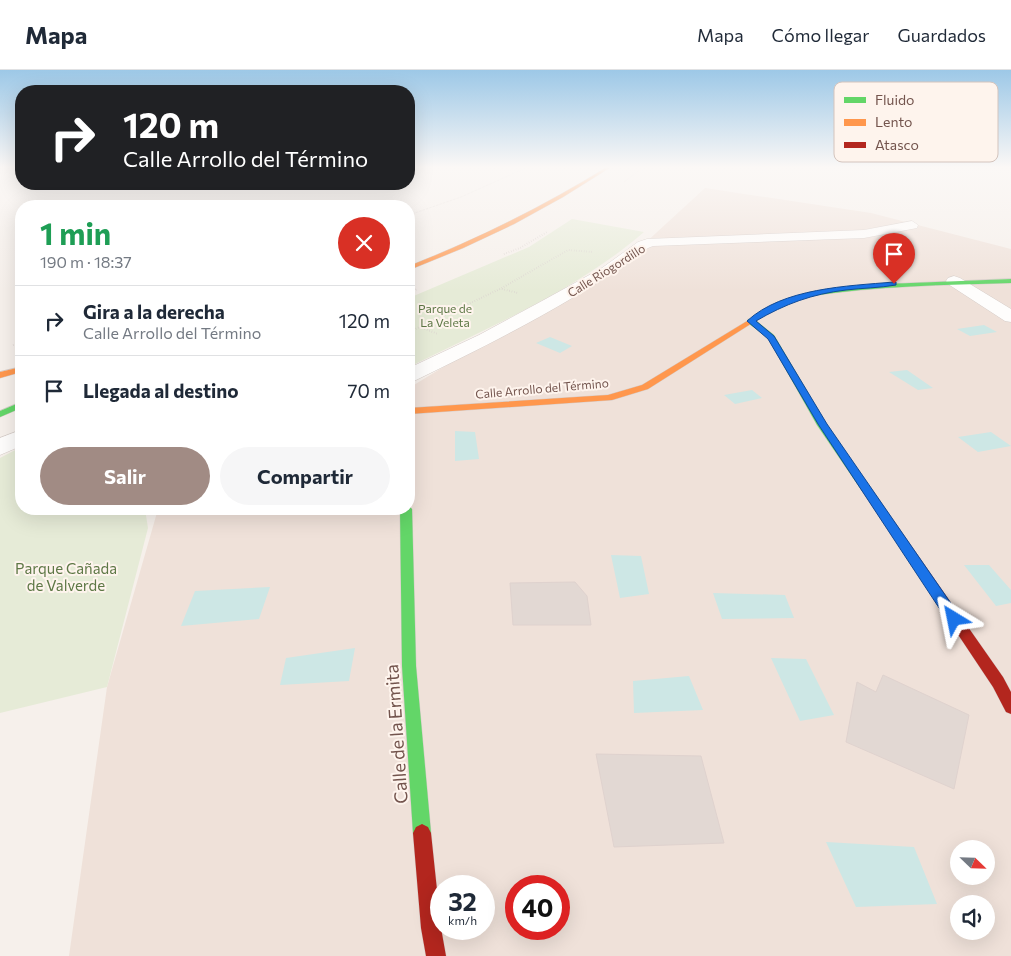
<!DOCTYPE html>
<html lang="es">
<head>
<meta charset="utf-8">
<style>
  body { margin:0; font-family:Commissioner,sans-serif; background:#f6f6f7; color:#1f2937; height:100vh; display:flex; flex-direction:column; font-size:19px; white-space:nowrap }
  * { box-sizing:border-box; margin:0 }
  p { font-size:16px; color:#747a83 }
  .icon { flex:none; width:28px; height:28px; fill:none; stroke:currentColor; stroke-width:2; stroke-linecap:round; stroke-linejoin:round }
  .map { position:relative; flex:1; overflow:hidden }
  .drawer { position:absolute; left:15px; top:130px; width:400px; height:315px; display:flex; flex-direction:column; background:#fff; border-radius:20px; box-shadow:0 5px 20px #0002 }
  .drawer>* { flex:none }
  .banner { position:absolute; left:15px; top:15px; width:400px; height:105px; border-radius:20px; box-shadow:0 5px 20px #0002; background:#202124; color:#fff; overflow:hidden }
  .needle { width:32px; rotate:113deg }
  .buttons { position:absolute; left:950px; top:770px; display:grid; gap:10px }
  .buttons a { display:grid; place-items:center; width:45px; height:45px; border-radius:50%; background:#fff; box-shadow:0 5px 20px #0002; font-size:25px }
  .speed { position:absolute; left:430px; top:805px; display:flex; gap:10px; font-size:25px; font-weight:700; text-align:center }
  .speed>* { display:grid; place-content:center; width:65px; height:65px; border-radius:50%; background:#fff; box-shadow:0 5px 20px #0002; line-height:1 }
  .speed small { font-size:12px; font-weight:400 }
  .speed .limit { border:8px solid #d22; background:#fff; color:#111 }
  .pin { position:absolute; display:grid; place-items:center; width:42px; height:42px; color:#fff; margin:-51px -21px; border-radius:50% 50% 50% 0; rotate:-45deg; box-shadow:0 0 5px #0007 }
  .pin .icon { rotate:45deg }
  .me { position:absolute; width:55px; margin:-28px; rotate:325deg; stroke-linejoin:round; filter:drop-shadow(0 0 4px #0008) }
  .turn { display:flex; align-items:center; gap:18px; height:105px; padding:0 25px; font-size:22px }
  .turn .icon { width:65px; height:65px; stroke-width:2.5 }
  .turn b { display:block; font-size:35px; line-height:42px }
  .round { display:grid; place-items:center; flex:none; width:52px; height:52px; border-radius:26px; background:#f6f6f7 }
  .head { display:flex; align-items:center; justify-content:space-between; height:85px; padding:0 25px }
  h1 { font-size:30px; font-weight:700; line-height:38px; color:#1e9e55 }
  .action { display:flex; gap:10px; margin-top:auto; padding:10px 25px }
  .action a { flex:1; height:58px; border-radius:30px; background:#a18b84; color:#fff; font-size:20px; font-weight:700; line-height:58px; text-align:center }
  .action a+a { background:#f6f6f7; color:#1f2937 }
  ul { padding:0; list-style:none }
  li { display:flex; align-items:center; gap:15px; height:70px; padding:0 25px; border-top:1px solid #e0e1e3 }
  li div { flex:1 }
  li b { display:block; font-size:19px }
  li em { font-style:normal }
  header { display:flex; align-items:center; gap:30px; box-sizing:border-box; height:70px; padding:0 25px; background:#fff; border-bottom:1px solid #e0e1e3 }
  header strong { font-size:24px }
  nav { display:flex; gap:28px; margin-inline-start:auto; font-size:18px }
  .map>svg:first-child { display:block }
  .residential { fill:#efe1d9; fill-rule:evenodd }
  .green { fill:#e6ebd7 }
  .water { fill:#cde7e5 }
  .building { fill:#e2d8d3; stroke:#dfd2ce }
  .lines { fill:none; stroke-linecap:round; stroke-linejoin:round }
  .street-casing { stroke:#d5ccc8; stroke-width:1 }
  .fast-casing { stroke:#d5cbc8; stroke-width:1 }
  .slow-casing { stroke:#d5cbc8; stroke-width:1 }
  .jam-casing { stroke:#d5cbc8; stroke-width:1 }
  .path-far1 { stroke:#d9d0ce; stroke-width:1; stroke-dasharray:0.5 1; stroke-linecap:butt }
  .path { stroke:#d9d0ce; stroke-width:2; stroke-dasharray:0.5 2; stroke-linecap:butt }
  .street { fill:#fefdfc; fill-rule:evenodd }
  .fast { fill:#63d668; fill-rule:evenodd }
  .slow { fill:#ff974d; fill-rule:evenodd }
  .jam { fill:#b3261e; fill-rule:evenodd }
  .route { fill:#1a73e8; stroke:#114b97 }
  .labels { text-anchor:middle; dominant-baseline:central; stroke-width:4; stroke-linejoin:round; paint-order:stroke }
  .far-street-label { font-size:12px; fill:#73544d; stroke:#fef4ed }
  .far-park-label { font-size:12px; fill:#5e7846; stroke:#fef4ed }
  .park-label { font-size:15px; fill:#5e7846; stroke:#fef4ed }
  .near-street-label { font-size:18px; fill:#73544d; stroke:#fef4ed }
  .key { fill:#fef4ed; stroke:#d4c4bd; stroke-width:1 }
  .key-label { font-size:14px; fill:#73544d }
</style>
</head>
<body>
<header>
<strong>Mapa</strong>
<nav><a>Mapa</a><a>Cómo llegar</a><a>Guardados</a></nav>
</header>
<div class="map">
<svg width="1011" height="886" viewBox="0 0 1011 886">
  <rect width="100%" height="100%" fill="#f6f0eb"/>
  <path class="residential" d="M705,118L871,143L1011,179V886H69L107,617L158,439H409V318L643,175ZM959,779H986V806H959ZM441,816H484V859H441ZM516,816H559V859H516ZM959,834H986V861H959Z"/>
  <path class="green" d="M572,149L644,162C576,221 489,257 409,297V228L529,177Z
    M21,377V439H145L148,458L107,617L0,643V388Z"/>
  <path class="water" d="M984,255L997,262L970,266L957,259Z
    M550,267L572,276L560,283L536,273Z
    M907,300L933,318L918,320L889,302Z
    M752,320L762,328L735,334L724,325Z
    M455,361L475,362L479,389L455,391Z
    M991,362L1011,376L978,382L958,367Z
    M611,485L641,486L649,524L620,528Z
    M964,495H989L1011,520V533L996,536Z
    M270,517L259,549L181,556L195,521Z
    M713,523L785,525L794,548L722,549Z
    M355,578L349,611L280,615L286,588Z
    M771,588L806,589L834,645L800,651Z
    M689,606L703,640L634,643L633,611Z
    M826,772L914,777L937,834L856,837Z"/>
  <path class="building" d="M575,512L587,526L591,555H513L510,513Z
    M883,605L969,645L954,719L846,672L857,612L876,622Z
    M596,684L701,686L724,773L614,777Z"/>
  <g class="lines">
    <g class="street-casing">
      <path id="street" d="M912,151L918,155L917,158L864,168L653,176L648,178C576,231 496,271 416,310L409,312V298L479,265L542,231L602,198L638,172L647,169L864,160Z
        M954,206L960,208L1011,239V252L1005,251L948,214L946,211L948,208Z
        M21,360V376L0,385V368Z"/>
    </g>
    <g class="fast-casing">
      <path id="fast" d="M1011,209V213C944,215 877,216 811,226L808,224L836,218L886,214Z
        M748,249H754L774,265L827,355L871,419L870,421H862L817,355L768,268L748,253Z
        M21,332V338L0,347V341Z
        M409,436L412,439L416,596L431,763L428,769L422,772L416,769L413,763L402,596L400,439H409Z"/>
    </g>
    <g class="slow-casing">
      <path id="slow" d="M607,97H611L563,127L514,154L463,178L409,200V196C478,169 544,136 607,97Z
        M811,222L814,224L813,225L779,236L648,319L612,330L409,344V338L608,325L642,315L775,234Z
        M21,297V302L0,308V302Z"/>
    </g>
    <g class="jam-casing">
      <path id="jam" d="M866,416L870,417L1003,607L1011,622V644L1006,642L993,617L861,419Z
        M422,754L428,757L431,763L441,858L446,886H426L421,858L413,763L416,757Z"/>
    </g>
    <path class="path-far1" d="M624,112L644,97
      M409,145L461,127L528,97"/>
    <path class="path" d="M504,184L520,178L547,162
      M502,219L518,223
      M409,223L417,219
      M420,257L438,264
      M409,262L502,218L568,180L593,182
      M13,275L21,273"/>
    <use href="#street" class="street"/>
    <use href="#fast" class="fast"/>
    <use href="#slow" class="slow"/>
    <use href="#jam" class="jam"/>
  </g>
  <linearGradient id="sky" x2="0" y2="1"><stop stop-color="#9dc8e7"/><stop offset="0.44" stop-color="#fbf8f6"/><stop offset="1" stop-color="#fbf8f6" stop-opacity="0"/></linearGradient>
  <rect width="1011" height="221" fill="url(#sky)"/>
  <path class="route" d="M894,212H896V215C879,218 862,218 846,220C812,224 785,234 756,251L774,266L827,354L959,545L961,549L959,553L954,554L949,553L818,354L768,269L747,251C783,218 847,216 894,212Z"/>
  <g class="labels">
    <g class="far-street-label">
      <text transform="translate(606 200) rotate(-32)">Calle Riogordillo</text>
      <text transform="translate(542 318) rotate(-5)">Calle Arrollo del Término</text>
    </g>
    <g class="far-park-label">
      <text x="445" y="238">Parque de<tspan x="445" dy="14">La Veleta</tspan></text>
    </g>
    <g class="park-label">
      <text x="66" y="498">Parque Cañada<tspan x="66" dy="17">de Valverde</tspan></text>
    </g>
    <g class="near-street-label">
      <text transform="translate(396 664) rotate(-94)">Calle de la Ermita</text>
    </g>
  </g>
  <rect x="834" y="12" width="164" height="80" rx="8" class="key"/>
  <rect x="844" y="27" width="22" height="6" fill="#63d668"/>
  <rect x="844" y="49" width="22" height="7" fill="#ff974d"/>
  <rect x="844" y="72" width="22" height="6" fill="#b3261e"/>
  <g class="key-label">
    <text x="875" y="35">Fluido</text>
    <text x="875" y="57">Lento</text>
    <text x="875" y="80">Atasco</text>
  </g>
</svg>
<div class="buttons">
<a><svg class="needle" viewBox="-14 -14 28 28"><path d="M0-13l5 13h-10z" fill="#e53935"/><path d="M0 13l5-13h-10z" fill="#747a83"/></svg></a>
<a><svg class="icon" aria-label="sound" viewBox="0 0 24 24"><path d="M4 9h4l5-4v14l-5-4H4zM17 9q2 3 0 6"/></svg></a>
</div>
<div class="speed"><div>32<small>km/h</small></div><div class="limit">40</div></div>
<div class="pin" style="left:894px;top:214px;background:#d93025"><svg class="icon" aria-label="arrive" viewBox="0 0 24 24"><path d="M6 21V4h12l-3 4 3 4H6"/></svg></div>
<svg class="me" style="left:954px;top:549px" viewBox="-20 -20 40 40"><path d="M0-17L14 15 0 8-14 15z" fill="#1a73e8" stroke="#fff" stroke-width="4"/></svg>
<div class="banner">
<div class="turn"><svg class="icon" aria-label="right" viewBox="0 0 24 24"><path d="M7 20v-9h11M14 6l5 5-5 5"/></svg><div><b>120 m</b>Calle Arrollo del Término</div></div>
</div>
<section class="drawer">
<div class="head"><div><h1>1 min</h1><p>190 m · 18:37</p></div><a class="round" style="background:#d93025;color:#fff"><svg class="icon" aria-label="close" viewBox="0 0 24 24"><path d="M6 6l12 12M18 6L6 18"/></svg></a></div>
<ul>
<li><svg class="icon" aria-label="right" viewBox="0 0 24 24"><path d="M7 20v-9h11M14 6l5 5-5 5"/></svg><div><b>Gira a la derecha</b><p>Calle Arrollo del Término</p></div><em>120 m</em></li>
<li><svg class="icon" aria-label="arrive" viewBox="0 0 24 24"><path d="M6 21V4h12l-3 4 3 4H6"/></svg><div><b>Llegada al destino</b></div><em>70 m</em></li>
</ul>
<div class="action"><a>Salir</a><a>Compartir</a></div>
</section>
</div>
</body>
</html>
